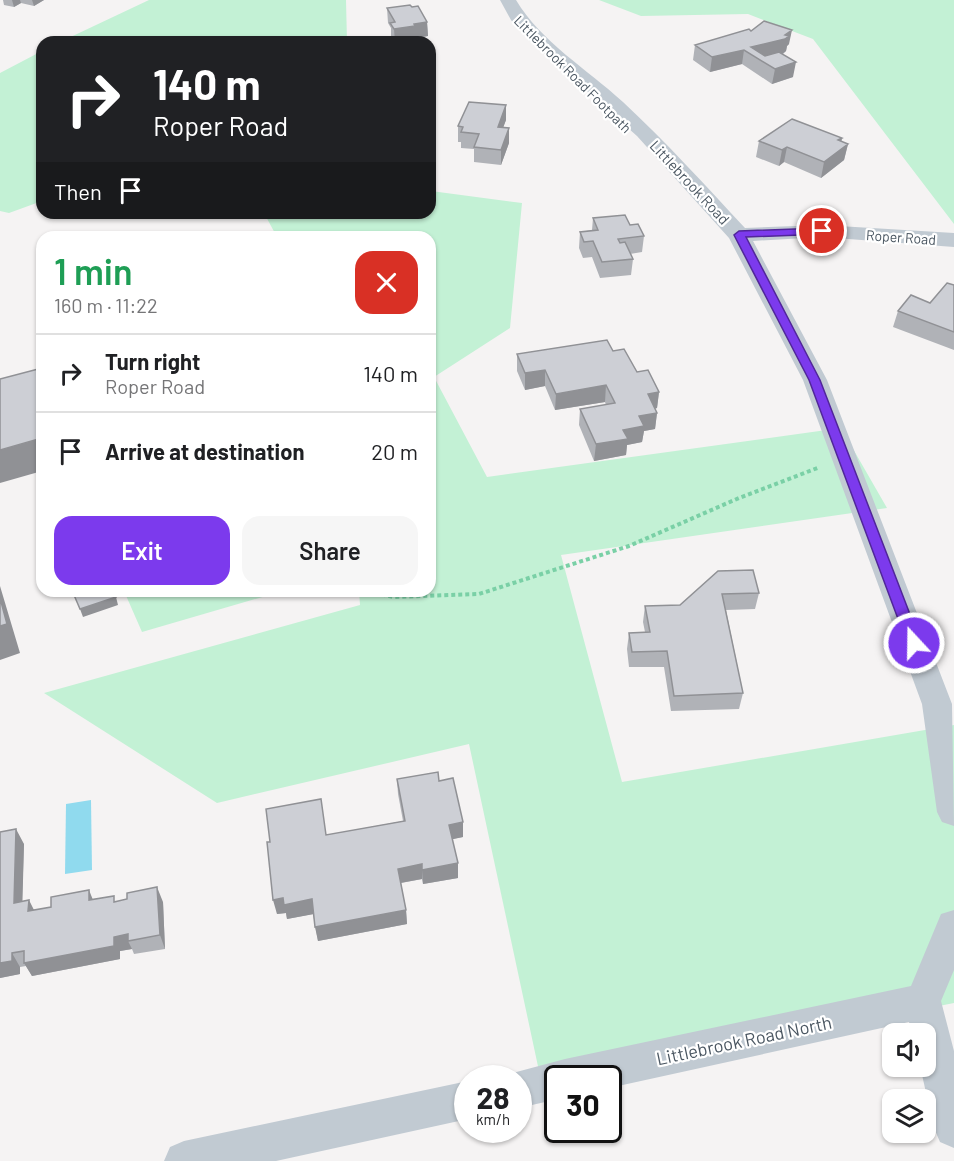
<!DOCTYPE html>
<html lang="en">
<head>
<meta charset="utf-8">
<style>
  body { margin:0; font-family:Barlow,sans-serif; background:#f6f6f6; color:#202124; height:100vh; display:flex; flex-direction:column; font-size:22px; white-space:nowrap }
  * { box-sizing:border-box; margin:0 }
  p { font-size:20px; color:#757577 }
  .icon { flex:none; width:33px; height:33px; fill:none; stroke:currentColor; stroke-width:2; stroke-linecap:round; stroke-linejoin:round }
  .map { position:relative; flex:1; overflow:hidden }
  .drawer { position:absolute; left:36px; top:231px; width:400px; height:366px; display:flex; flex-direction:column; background:#fff; border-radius:18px; box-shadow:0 2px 4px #0004 }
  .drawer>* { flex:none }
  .banner { position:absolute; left:36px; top:36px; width:400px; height:183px; border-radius:18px; box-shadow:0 2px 4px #0004; background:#202124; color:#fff; overflow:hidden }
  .buttons { position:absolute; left:882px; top:1023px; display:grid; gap:12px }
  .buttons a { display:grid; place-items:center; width:54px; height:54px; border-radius:12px; background:#fff; box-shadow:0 2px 4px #0004; font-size:30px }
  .speed { position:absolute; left:454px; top:1065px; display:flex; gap:12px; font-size:30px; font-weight:700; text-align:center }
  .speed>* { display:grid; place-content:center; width:78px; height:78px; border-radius:50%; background:#fff; box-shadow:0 2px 4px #0004; line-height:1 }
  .speed small { font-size:15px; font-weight:400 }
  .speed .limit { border:3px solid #111; border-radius:9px; background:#fff; color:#111 }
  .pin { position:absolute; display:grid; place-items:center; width:51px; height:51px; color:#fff; margin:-26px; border:3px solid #fff; border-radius:50%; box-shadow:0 2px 6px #0007 }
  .me { position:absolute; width:66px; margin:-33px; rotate:339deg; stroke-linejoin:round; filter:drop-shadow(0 0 4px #0008) }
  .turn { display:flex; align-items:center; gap:21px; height:126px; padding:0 18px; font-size:27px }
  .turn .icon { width:78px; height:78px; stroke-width:2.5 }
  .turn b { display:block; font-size:42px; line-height:51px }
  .then { display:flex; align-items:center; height:57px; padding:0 18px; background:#0003; gap:12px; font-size:22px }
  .round { display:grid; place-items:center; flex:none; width:63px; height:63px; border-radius:18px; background:#f6f6f6 }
  .overview { display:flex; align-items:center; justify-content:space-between; height:102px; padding:0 18px }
  h1 { font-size:36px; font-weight:600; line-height:45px; color:#1e9e55 }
  .action { display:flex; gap:12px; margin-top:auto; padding:12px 18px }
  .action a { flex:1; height:69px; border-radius:18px; background:#7c3aed; color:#fff; font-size:24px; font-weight:600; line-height:69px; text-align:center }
  .action a+a { background:#f6f6f6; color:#202124 }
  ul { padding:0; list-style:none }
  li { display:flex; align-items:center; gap:18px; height:78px; padding:0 18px; border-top:2px solid #e0e0e0 }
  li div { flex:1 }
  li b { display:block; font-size:22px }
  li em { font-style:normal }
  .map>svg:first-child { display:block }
  .green { fill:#c3f1d5 }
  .water { fill:#90daee }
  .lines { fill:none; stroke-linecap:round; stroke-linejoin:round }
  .path { stroke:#7ad0a6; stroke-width:4; stroke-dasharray:4 3; stroke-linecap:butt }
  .street { fill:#c1cad2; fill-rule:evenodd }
  .wall { fill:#b0b2b7 }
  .shaded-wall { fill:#909195 }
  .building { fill:#cdcfd5; stroke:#909195; stroke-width:1.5 }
  .route { fill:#7c3aed; stroke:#51269a; stroke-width:1.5 }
  .labels { text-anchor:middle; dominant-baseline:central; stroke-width:4.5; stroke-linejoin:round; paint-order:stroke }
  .far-street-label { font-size:14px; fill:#4a5661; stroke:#fff }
  .street-label { font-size:15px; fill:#4a5661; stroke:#fff }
  .near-street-label { font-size:18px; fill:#4a5661; stroke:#fff }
</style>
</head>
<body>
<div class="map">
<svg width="954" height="1161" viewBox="0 0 954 1161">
  <rect width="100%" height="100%" fill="#f5f3f3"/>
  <path class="green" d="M149,0H346L347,42H60Z
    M599,0H954V224L813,39L748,14L641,16Z
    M42,51V201L9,213L0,211V73Z
    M431,191L522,203L510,328L434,377L487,477L841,428L887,508L561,555L622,782L954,725V1003L575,1078H558L542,1085L469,744L217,803L44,693L360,605L359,591H430V237H277L264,213H430Z
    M124,591H283L142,632Z"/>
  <path class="water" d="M91,800L92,870L65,874L66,804Z"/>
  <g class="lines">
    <path class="path" d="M368,591L393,597L479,594L629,546L739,498L820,467"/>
    <path class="street" d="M500,0H516C541,42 587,69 623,102C666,142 705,185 745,228L822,225L954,233V247L822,237L753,241L827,380L952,704L954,826L942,822L937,812L922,704L803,380L729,238L637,136L530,41L511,20Z
      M954,910V970L941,1001L954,1051V1148L940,1142L934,1128L920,1066H926V1034H912L909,1022L609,1088V1078H558V1099L519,1108V1078H504L505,1075L565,1059L911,986L941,914Z
      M468,1081V1119L276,1161H164L170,1147L184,1141Z"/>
  </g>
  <path class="wall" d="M3,0H44L34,6L21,3L14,7L4,5Z
    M412,7L427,22L428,36L416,38V41L394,42L391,37V28L388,23L387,8Z
    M789,44L787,46L786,51L783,54L793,77L772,84L742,64L710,72L693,60L695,45Z
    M506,105V120L503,127L509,143L501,165L474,162V149L461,148V142H458V126Z
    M842,138L841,142L848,144L844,160L821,178L784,162L779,166L756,157L759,141Z
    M593,218L630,225L644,236L642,252L630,254L633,259L631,275L600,278L592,257L583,258L579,248L580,232L592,230Z
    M954,285V350L893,327L898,311L930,303Z
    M613,351L659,392L657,408L655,409L657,413L655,429L644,431L642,442L627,445L626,455L594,461L579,425L580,409L606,405L605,402L555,410L545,386L525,390L517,371V354Z
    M718,571L759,593L755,609L726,610L743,693L739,709L671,711L664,667H629L627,649L629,633L645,632L643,622L645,606L680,605Z
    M397,779L439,781L463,837L452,839L458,878L423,884L422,879L401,883L406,910L407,924L318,941L313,914L287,919L286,913L277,914L270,842L327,835L403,821L398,794Z
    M0,832L24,844L22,901L34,910L93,900L116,901L163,902L165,949L134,954L132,949L120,951V959L32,976L26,966L20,967V974L0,978Z"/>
  <path class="shaded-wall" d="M12,0H20L21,3L14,7Z
    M32,0H44L34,6Z
    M427,22L428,36L416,38V41L395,42L394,29L414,24Z
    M792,30L789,44L787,46L786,51L782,54L760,60L751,47L785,35Z
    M744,50L742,64L710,72L712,57Z
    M796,62L793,77L772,84L775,69Z
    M506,105V120L498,142V127Z
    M509,128V143L501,165V150Z
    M842,138L839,151L848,144L844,160L821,178L824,162L838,140Z
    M787,147L784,162L779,166L782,150Z
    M545,370V386L525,390V373Z
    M606,385L605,402L555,410L556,394Z
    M659,392L657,408L646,410L648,394Z
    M657,413L655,429L644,431L642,442L627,445L626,455L594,461L596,444L623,430L639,416Z
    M42,438V471L0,483V450Z
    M0,586L20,653L0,660Z
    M116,597L118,605L83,617L80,609Z
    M463,822V837L449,840V825Z
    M16,829L24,844L22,917L14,903Z
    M458,863V878L423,884L422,870Z
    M422,864V879L400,883L398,869Z
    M157,887L163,902L165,949L160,935Z
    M89,890L95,905L89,900Z
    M283,898L312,899L314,914L287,919L286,913L277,914L273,900Z
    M29,900L36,914L28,911Z
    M406,910L407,924L318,941L315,927Z
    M128,934V941L132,949L120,951V959L32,976L24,963L114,937Z
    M12,953L20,967V974L0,978V963Z"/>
  <path class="building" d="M410,5L412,7L418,6L427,22L414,24L415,26L394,29L390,23L395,22L387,8Z
    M764,21L792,30L785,35L789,36L785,39L751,47L765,56L779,52L796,62L775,69L744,50L712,57L695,45L749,29L751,31Z
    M410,40V42H393Z
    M469,102L506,105L498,127L509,128L501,150L474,147L479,134L461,132L463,127L458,126Z
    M792,119L842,138L838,140L848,144L824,162L787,147L782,150L759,141Z
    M625,215L630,225L638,224L644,236L618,239L620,243L625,242L633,259L602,262L593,241L584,242L580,232L598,230L593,218Z
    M947,283L954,285V332L898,311L911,295L930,303Z
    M607,340L613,351L624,349L637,372L648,370L659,392L648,394L657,413L639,416L644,426L623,430L628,439L596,444L580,409L615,403L606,385L556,394L545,370L525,373L517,354Z
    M42,368V438L0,450V379Z
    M753,570L759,593L722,594L743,693L674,696L667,651L632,652L629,633L650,632L645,606L680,605L718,571Z
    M86,591H113L116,597L80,609L74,595Z
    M0,598L7,624L0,626Z
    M438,772L439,781L453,778L463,822L449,825L458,863L422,870V864L398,869L406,910L315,927L312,899L284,905L283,898L273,900L267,842H270L266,809L321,799L326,835L405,821L397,779Z
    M16,829L14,903L29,900L28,911L51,907V897L89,890V900L114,896V902L127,899V893L157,887L160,935L128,941V934L114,937V946L24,963V951L12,953V961L0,963V832Z"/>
  <path class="route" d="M822,228L826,229V234L746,237L820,380L921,643L919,647H909L907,643L809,380L734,235L739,231Z"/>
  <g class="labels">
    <g class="far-street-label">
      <text transform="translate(573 74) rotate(45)">Littlebrook Road Footpath</text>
      <text transform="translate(901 237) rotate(4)">Roper Road</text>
    </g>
    <g class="street-label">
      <text transform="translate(690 182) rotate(47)">Littlebrook Road</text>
    </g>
    <g class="near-street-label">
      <text transform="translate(744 1040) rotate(-12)">Littlebrook Road North</text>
    </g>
  </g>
</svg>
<div class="buttons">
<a><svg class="icon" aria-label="sound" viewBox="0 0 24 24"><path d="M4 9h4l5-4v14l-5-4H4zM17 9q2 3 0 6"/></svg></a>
<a><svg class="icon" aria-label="layers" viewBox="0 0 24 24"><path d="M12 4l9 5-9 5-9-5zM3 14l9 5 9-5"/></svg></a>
</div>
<div class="speed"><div>28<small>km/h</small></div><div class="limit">30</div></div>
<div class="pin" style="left:822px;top:231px;background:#d93025"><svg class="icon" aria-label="arrive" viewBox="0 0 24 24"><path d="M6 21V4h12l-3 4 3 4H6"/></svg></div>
<svg class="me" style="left:914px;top:643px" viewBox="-20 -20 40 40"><circle r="17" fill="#7c3aed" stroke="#fff" stroke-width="3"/><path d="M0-11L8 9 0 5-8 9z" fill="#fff"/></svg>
<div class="banner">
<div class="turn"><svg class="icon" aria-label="right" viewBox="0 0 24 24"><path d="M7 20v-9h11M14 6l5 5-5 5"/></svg><div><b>140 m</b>Roper Road</div></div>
<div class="then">Then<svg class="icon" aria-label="arrive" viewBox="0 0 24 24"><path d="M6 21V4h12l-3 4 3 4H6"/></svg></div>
</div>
<section class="drawer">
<div class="overview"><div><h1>1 min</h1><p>160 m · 11:22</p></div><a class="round" style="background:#d93025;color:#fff"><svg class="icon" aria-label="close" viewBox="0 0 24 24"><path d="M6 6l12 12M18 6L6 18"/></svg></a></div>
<ul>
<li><svg class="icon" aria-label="right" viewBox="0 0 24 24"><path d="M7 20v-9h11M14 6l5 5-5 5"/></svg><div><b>Turn right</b><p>Roper Road</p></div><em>140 m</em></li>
<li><svg class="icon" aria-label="arrive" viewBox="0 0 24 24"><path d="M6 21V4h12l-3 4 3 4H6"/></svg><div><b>Arrive at destination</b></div><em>20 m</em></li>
</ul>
<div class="action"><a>Exit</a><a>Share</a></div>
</section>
</div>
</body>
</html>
